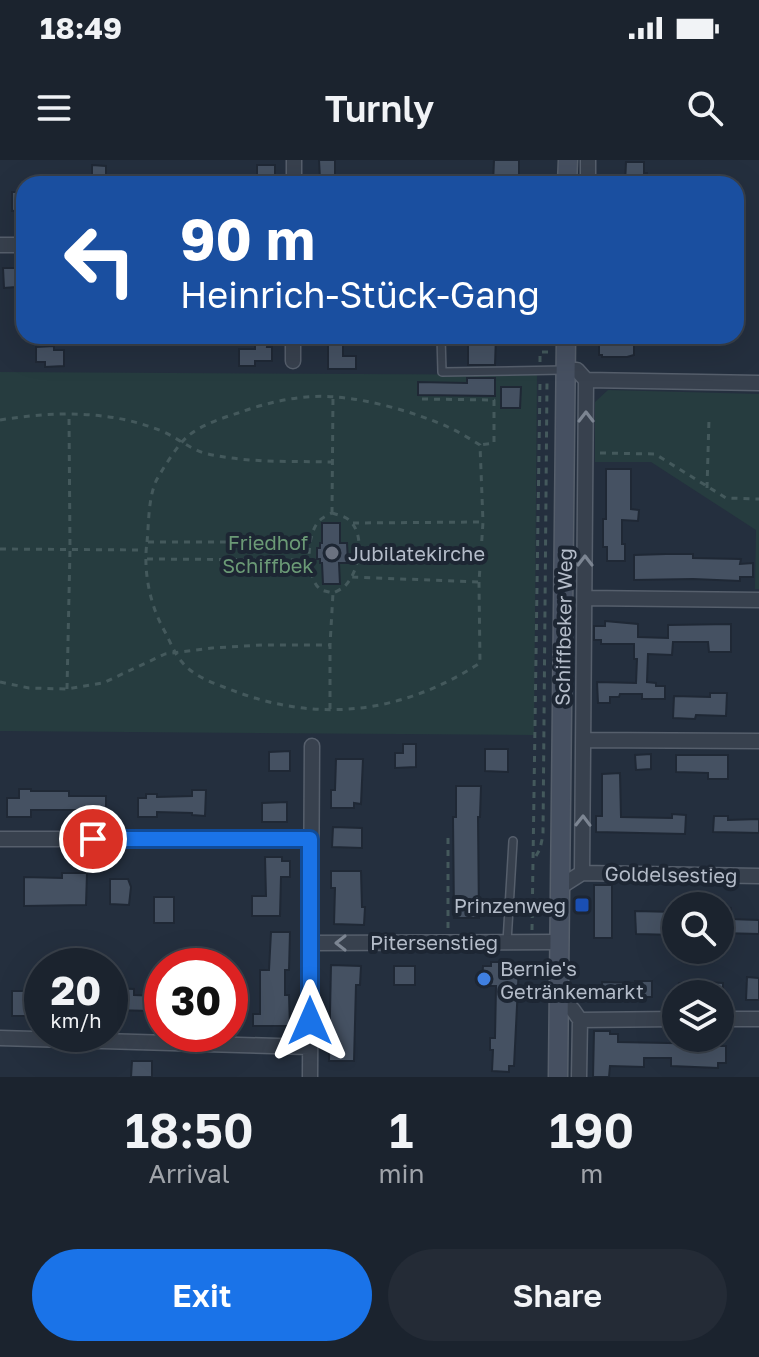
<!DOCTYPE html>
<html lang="en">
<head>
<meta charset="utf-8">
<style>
  body { margin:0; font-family:"Golos Text",sans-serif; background:#242b36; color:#f1f3f6; height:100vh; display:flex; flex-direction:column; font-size:30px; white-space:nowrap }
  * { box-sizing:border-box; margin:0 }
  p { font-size:26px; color:#a0a4aa }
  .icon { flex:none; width:44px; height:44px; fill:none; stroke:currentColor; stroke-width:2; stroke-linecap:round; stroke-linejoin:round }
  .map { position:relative; height:917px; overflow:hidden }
  .panel { display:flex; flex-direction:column; background:#1b232e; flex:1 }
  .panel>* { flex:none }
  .guide { position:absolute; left:16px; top:16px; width:728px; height:168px; border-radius:24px; box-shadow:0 8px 32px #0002,0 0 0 2px #39404a; background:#1a4fa0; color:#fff; overflow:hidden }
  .fabs { position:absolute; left:662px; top:732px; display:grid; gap:16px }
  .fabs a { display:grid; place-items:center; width:72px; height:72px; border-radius:50%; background:#1b232e; box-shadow:0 8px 32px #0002,0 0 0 2px #39404a; font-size:40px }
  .speed { position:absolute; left:24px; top:788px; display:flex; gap:16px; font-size:40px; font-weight:700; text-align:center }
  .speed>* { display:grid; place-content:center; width:104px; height:104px; border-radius:50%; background:#1b232e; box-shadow:0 8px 32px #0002,0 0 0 2px #39404a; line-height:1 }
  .speed small { font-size:20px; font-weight:400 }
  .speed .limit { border:12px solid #d22; background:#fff; color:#111 }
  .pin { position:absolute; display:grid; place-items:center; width:68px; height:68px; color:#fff; margin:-34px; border:4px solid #fff; border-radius:50%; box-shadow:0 2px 8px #0007 }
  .me { position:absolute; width:88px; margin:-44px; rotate:0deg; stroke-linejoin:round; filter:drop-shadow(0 0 6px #0008) }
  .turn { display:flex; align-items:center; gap:28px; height:168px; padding:0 32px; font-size:36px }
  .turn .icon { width:104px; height:104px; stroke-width:2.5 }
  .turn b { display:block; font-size:56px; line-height:68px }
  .eta { display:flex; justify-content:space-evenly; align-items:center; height:136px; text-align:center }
  .eta b { font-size:48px; font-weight:600; line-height:56px }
  .cta { display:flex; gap:16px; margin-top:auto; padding:16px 32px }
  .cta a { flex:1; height:92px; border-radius:48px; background:#1a73e8; color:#fff; font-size:32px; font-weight:600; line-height:92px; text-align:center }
  .cta a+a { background:#242b36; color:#f1f3f6 }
  .status { display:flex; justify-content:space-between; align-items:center; height:56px; padding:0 40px; background:#1b232e; direction:ltr }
  .status svg { height:22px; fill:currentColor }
  header { display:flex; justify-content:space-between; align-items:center; height:104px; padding:0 32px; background:#1b232e; font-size:36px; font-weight:600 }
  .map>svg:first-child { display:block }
  .green { fill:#263c3f }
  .building { fill:#455162; stroke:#1f2835; stroke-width:2 }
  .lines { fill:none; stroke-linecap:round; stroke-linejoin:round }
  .lane-casing { stroke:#565f6c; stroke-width:10 }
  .street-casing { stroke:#565f6c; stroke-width:17 }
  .secondary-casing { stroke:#565f6c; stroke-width:21 }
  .path { stroke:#44595c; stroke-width:3; stroke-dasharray:6 6; stroke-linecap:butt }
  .lane { stroke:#38414e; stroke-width:7 }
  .street { stroke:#38414e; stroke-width:14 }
  .secondary { stroke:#465061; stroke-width:18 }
  .oneway { stroke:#7c8592 }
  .route-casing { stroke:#114b97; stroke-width:20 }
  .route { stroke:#1a73e8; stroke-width:14 }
  .worship-dot { fill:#6b7280; stroke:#1d2633; stroke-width:3 }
  .transit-dot { fill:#1a4fb4; stroke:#1d2633; stroke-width:3 }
  .shop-dot { fill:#3f7fe0; stroke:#1d2633; stroke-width:3 }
  .labels { text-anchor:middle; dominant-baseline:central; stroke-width:8; stroke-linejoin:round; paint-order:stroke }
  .park-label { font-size:20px; fill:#6b9a76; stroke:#1d2633 }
  .poi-label { font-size:20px; fill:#b4bcc9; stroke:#1d2633; text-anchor:start }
  .street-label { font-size:20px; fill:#b4bcc9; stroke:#1d2633 }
</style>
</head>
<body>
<div class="status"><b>18:49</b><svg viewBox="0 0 49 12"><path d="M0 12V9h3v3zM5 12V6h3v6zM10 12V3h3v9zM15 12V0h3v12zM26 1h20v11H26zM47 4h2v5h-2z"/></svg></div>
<header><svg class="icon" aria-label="menu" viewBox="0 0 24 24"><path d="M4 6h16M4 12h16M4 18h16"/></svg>Turnly<svg class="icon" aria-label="search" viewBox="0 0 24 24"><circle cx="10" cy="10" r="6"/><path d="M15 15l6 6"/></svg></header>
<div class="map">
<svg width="759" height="917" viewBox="0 0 759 917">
  <rect width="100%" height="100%" fill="#242f3e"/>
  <path class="green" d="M0,212L537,215L534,575L0,571Z
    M608,230L759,234V429H755L756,370L651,302H595V242Z"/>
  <path class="building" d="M319,0H335V19H320Z
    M494,0H519V24H493Z
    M626,2H644V13H647V24H625Z
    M92,5L106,6V24H92Z
    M257,5H275V24H257Z
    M12,32H24V50L12,51Z
    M3,108H16V127L4,128Z
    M475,176H496L495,205H468V178H475Z
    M609,176H634V195L627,197H602V195H599V181H609Z
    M255,179H268L267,187H272V201H255V206H239V189H255Z
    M328,181H343V196H356V209H328Z
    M54,186V190H64V206L45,207V202H36V187Z
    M467,218H495V236L418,235V222L467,223Z
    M501,227H521L520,248H501Z
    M606,309H631V349L639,350L638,361L622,360V384H625V401H607V387H603V359H606Z
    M322,363H340V383H347L348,403H339L340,424H323L322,403H320V399H317V388H320V383H322Z
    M666,394H693V398L741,399L740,404L753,403V417H740V421L693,419L634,420V395Z
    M605,461L638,464V477L668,478V465L731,464V492H709L708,482H673L672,495L648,494L647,522L656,523V526H665V539H642V534H620L619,537H610V543H598L597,522L636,523L637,499H634V484H601V480H594V466H605Z
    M710,533H727L726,556L696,555L695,559L673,558L674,536L710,537Z
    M403,584H416V607L395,608V593H403Z
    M485,589H508V612L485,611Z
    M290,591V611H269V592Z
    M651,594V609L636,610L635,595Z
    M676,595H728V619H708V613L676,612Z
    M336,599H363L361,644L354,643V648H331V630H335Z
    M620,613L621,657L672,658V654L686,655L685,674L596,672V656H602V614Z
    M456,626H481L480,657H478L479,758H454L453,657H456Z
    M19,629H31V631H69V636H106V655H83V650H31V657H7V638H19Z
    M192,630H206L205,656L192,655V653L157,652V657H138V638H146V634H157V637L192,636Z
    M287,642V662H262V643Z
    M714,656H728V660L759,659V673L713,672Z
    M333,667L362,668V688L332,687Z
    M265,697H282V701H290V717H281L280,756H252V736H266Z
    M331,711H361L362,747H365L364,765L334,764L335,728H331Z
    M62,713H87L86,745L24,746V717L62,718Z
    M110,719H128L131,727L129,745L110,744Z
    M594,725H612V778H594Z
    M154,737H174V763H154Z
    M720,747L731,748V759L759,760V774L720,773Z
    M635,751L676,752V775L636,774Z
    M271,772H290L289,810H285V835H289L290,866H253V854H260V810H269Z
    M491,802H504V806H519L514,906H509V912L492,911L493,890H490V878H495L496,826H489V823H482L483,806H491Z
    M331,805L361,806L360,825H356L354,901H329Z
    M394,806H415V825H394Z
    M747,817L759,818V840H746Z
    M635,821H652V837H602V822L635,823Z
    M703,822L723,823V834H678L679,823Z
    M110,828L134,829V835L162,836V860H151V851L110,850Z
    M12,831H42V856H12Z
    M594,871H610V874H618V882L718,884V886H726V903H718V908L671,906V898H644V907L610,906L609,917H593Z
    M132,901H152V917H131Z"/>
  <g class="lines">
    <g class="lane-casing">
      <path id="lane" d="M441,176L442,212L563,210
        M507,782L513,681"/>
    </g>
    <g class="street-casing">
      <path id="street" d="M588,0V24
        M294,24V0
        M0,85H24
        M293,201V176
        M586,220L759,223
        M585,438L759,440
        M584,580L759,581
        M0,679H310
        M582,713L759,716
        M560,727L582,713L586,220L577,210H565
        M310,783L559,782
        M559,837L573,850L580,860L579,917
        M720,859H759
        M580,860L676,859
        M0,878L310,887
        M310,917L312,586"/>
    </g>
    <g class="secondary-casing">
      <path id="secondary" d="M567,24L568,0
        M558,917L566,176"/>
    </g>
    <path class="path" d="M540,202V192H550
      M422,239L494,240V283L480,285
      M0,260C55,251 112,250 164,272C179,279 191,290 208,294C248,303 291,301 331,302
      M600,293L655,294L726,338L759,339
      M707,328L709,259
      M332,353C338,355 345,356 350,361C366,376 359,413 344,427C341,429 336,432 333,433C330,432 322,431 320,429C305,417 306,373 320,360C322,358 329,354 332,353Z
      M332,353L333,237
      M353,363L483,362
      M147,382C149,362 148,340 156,321C162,310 178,284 188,276C201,265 222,258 238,253C268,242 303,234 335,237C369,239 417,253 448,267C459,272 470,279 480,285L483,362L479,422L352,417
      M310,382H147C143,411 150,445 164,470C170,481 174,493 182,502C193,516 213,523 229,529C317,564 401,554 480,503L479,422
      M0,389L144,390
      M359,391L485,393
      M147,399L307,400
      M0,522L29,528L67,529L103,523L165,494L212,488L262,485H330
      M67,529L70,389L69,254
      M330,549V485L333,433
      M536,696L540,689L543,675L547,221
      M448,768V676
      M532,770L540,222"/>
    <use href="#lane" class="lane"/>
    <use href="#street" class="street"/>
    <use href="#secondary" class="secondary"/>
  </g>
  <defs><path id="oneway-chevron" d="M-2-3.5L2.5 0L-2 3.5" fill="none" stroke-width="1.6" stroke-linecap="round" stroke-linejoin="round" transform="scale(2)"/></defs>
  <g class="oneway">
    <use href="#oneway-chevron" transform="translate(586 257) rotate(-90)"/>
    <use href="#oneway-chevron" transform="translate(585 401) rotate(-90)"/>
    <use href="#oneway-chevron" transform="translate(583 661) rotate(-89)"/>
    <use href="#oneway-chevron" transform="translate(341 783) rotate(180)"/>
  </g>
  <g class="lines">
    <g class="route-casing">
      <path id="route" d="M93,679H310V861"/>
    </g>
    <use href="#route" class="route"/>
  </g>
  <circle class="worship-dot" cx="332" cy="393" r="8"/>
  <rect class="transit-dot" x="574" y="737" width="16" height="16" rx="4"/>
  <circle class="shop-dot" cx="484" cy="819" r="8"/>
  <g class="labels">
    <g class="park-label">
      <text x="268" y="382">Friedhof<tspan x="268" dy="23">Schiffbek</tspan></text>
    </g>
    <g class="poi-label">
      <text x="348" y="393">Jubilatekirche</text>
      <text x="566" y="745" text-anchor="end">Prinzenweg</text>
      <text x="500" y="808">Bernie's<tspan x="500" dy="23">Getränkemarkt</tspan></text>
    </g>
    <g class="street-label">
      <text transform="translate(563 467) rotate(-89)">Schiffbeker Weg</text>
      <text transform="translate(671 714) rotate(1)">Goldelsestieg</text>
      <text x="434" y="782">Pitersenstieg</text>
    </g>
  </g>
</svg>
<div class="fabs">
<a><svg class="icon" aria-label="search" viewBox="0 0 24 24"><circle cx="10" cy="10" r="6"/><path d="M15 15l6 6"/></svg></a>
<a><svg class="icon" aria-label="layers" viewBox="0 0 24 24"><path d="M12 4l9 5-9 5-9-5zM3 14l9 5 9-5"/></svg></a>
</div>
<div class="speed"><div>20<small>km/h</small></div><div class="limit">30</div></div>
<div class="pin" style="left:93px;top:679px;background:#d93025"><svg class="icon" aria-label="arrive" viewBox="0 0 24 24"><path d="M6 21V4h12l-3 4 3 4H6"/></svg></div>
<svg class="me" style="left:310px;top:861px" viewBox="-20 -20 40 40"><path d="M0-17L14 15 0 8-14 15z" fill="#1a73e8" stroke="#fff" stroke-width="4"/></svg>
<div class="guide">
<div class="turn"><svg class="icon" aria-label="left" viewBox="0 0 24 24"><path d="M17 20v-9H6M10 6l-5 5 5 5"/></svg><div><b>90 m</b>Heinrich-Stück-Gang</div></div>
</div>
</div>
<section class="panel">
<div class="eta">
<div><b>18:50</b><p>Arrival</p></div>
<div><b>1</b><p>min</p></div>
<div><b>190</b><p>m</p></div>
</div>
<div class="cta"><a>Exit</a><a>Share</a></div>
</section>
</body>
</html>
